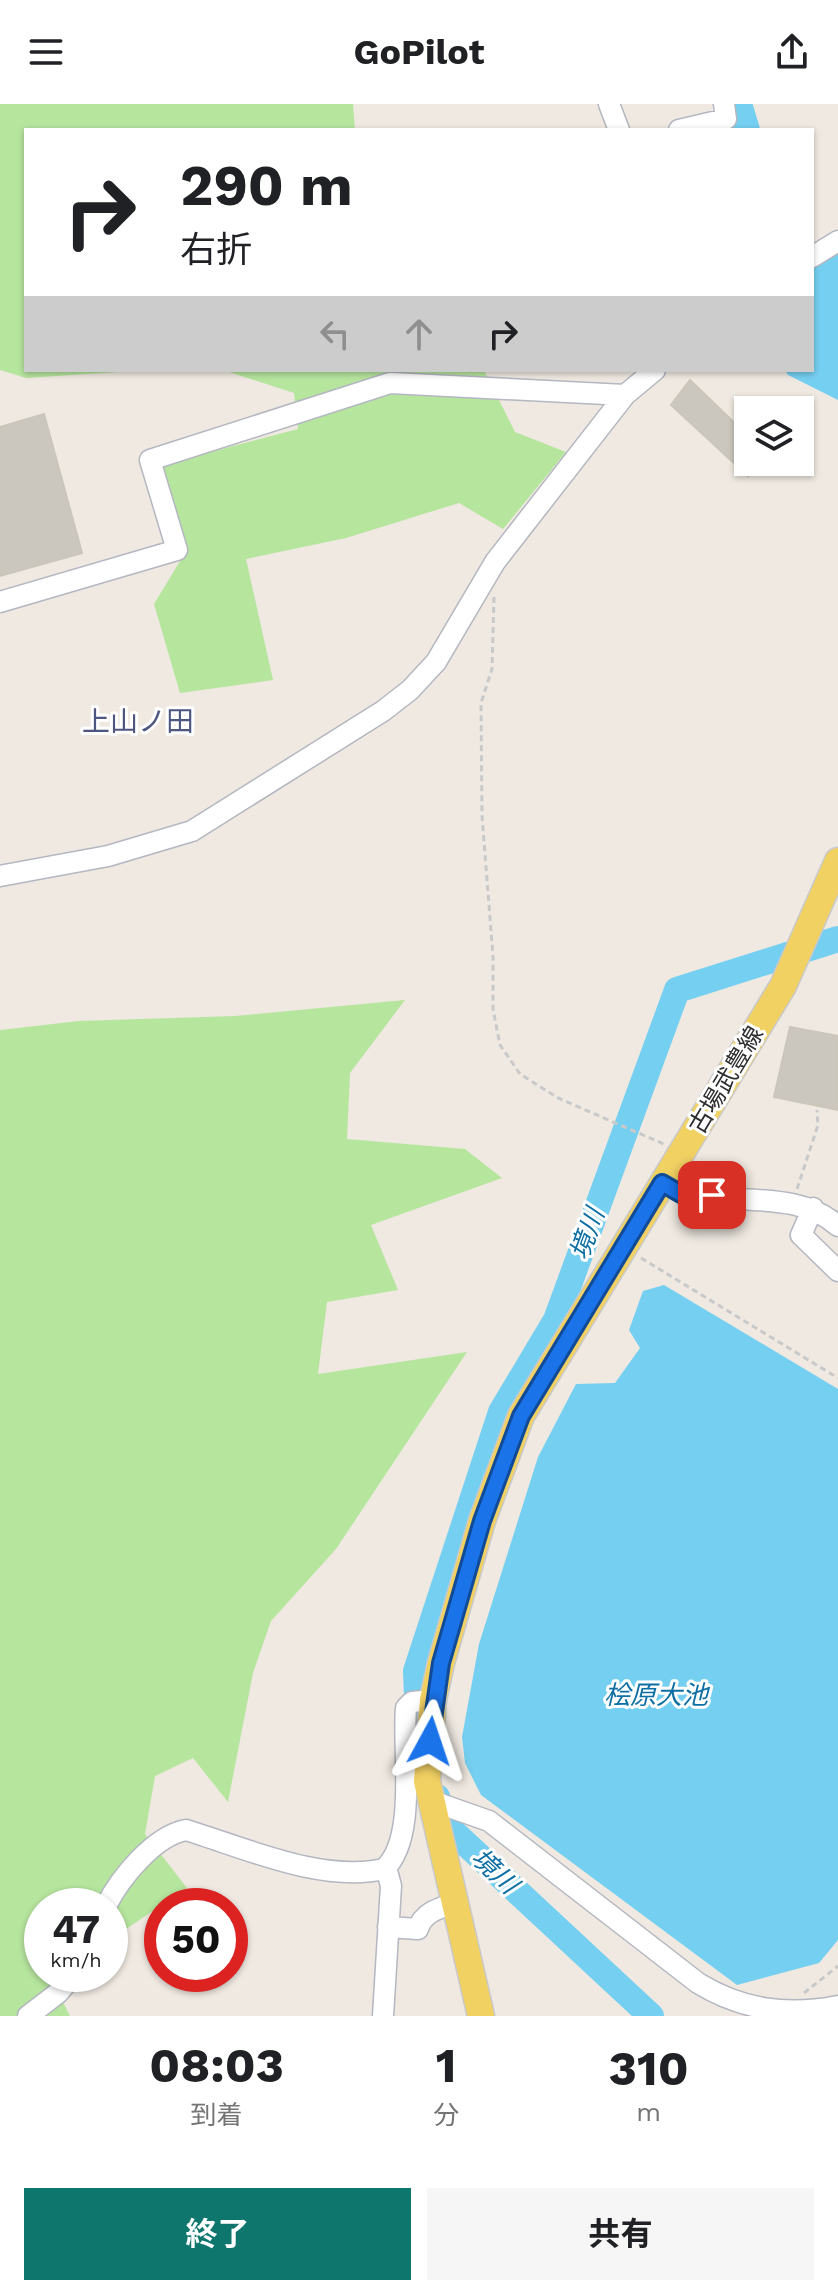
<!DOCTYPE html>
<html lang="ja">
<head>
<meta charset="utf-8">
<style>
  body { margin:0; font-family:"Work Sans","Noto Sans JP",sans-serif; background:#f6f6f6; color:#202124; height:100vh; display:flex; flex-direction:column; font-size:30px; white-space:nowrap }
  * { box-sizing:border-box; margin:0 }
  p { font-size:26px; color:#757577 }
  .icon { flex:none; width:44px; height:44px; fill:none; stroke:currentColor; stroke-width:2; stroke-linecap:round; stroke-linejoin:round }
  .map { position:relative; height:1912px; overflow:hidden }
  .side { display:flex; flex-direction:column; background:#fff; flex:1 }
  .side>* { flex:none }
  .top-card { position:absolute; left:24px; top:24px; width:790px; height:244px; border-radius:0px; box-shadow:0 2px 6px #0004; background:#fff; color:#202124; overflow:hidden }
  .tools { position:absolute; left:734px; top:292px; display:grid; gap:16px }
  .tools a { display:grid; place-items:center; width:80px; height:80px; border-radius:0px; background:#fff; box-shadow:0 2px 6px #0004; font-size:40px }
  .speed { position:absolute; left:24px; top:1784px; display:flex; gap:16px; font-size:40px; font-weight:700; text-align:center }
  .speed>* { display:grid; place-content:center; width:104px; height:104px; border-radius:50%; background:#fff; box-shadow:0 2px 6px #0004; line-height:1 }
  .speed small { font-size:20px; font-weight:400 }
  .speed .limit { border:12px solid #d22; background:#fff; color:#111 }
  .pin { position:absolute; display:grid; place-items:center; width:68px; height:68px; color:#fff; margin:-34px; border-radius:16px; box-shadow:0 4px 12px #0006 }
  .me { position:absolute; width:88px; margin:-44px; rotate:5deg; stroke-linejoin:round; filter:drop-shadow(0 0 6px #0008) }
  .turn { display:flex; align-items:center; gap:28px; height:168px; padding:0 24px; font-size:36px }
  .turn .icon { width:104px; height:104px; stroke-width:2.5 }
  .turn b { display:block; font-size:56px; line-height:68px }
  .lanes { display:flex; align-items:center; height:76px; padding:0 24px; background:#0003; justify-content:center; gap:40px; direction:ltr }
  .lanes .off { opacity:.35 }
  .eta { display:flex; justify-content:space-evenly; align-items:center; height:136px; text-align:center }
  .eta b { font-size:48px; font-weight:700; line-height:56px }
  .action { display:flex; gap:16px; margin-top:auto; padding:16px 24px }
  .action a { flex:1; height:92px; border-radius:0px; background:#0f766e; color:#fff; font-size:32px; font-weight:700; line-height:92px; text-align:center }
  .action a+a { background:#f6f6f6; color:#202124 }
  header { display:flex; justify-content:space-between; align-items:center; height:104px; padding:0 24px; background:#fff; font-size:36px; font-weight:700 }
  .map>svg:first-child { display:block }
  .green { fill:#b6e59e }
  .water { fill:#75cff0 }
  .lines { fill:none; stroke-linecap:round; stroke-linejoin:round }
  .river { stroke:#75cff0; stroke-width:26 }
  .building { fill:#cbc7bf; stroke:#cbc5ba; stroke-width:2 }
  .minor-casing { stroke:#b4b7c1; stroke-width:23 }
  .major-casing { stroke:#c9c9c9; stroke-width:29 }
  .path { stroke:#c9c9c9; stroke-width:3; stroke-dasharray:6 4; stroke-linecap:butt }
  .minor { stroke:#fff; stroke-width:20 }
  .major { stroke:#f2d163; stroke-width:26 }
  .route-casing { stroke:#114b97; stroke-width:20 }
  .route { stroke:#1a73e8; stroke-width:14 }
  .labels { text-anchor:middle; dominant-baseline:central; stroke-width:6; stroke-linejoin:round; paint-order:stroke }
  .street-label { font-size:24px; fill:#2e2e2e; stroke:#fff }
  .water-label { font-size:26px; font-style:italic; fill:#0d6fa3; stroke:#fff }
  .quarter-label { font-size:28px; fill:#4d5680; stroke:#fff }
</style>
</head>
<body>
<header><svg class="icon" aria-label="menu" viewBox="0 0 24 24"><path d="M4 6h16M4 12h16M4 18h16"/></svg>GoPilot<svg class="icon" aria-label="share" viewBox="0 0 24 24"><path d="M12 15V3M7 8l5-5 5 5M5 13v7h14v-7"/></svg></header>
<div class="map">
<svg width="838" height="1912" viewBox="0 0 838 1912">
  <rect width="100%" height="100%" fill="#efe9e1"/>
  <path class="green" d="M0,0H353L355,26H26V266H150L26,274L0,266Z
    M223,266H484L515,328L566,348L503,425L459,399L346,434L246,455L273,576L180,589L154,500L185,449L161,361L298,325L294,289Z
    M405,896L350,969L347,1035L465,1045L502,1074L371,1121L398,1186L327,1198L318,1270L467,1248L336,1445L271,1517L253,1569L228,1698L193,1654L155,1672L145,1730L187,1784L126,1825L110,1842V1802H42V1870H82L67,1886L63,1898L70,1912H0V926L79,917L235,912Z"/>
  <path class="water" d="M838,147V296L788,271L785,266H812V164Z
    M664,1181L838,1285V1836L819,1859L737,1881L481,1691L465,1659L462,1633L479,1540L538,1353L576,1280L615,1279L640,1244L629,1226L643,1187Z"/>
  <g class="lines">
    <path class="river" d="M739,0L747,26
      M425,1652L418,1617L416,1567L501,1308L556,1216L677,886L838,835
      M437,1693L450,1725L651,1912"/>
  </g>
  <path class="building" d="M690,276L748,332V358H762L748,372L671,301Z
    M44,310L82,449L0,472V323Z
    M790,923L838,932V1006L774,993Z"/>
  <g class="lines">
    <g class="minor-casing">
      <path id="minor" d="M609,0L619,26
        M679,26L726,15L724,0
        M812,153L838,137
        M0,498L177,446L150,356L390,279L625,291
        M0,772L108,752L192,727L383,607L410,586L436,558L495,458L625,291L655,266
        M662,1079C716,1109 789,1079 838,1122
        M813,1104L801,1131L838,1167
        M432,1697L489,1717L698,1879C742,1906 787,1912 838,1902
        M106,1802C120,1774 154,1732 186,1726C245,1744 322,1779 384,1765C418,1735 402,1644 406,1604L412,1598L433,1596
        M388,1823L418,1825C423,1808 440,1804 455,1799
        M28,1912L58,1889L74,1870
        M383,1912L391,1782L386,1763"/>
    </g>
    <g class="major-casing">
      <path id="major" d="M481,1912L427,1677L433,1596L441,1559L482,1417L521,1312L783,882L838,757"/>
    </g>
    <path class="path" d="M494,493L492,565L481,599L482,712L493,852V905L500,941L520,970L558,994L666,1041
      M797,1085L818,1021L817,1006
      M641,1154L838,1274
      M804,1889L838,1862"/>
    <use href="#minor" class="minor"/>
    <use href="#major" class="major"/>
  </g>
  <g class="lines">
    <g class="route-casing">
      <path id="route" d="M430,1637L441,1559L482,1417L521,1312L662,1079L681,1090L712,1091"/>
    </g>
    <use href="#route" class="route"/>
  </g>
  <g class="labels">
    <g class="street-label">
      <text transform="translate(726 976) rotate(-59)">古場武豊線</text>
    </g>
    <g class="water-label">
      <text transform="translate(587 1130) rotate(-70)">境川</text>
      <text x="656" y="1591">桧原大池</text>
      <text transform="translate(495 1767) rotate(43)">境川</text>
    </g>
    <g class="quarter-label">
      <text x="138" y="617">上山ノ田</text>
    </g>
  </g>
</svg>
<div class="tools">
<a><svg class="icon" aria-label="layers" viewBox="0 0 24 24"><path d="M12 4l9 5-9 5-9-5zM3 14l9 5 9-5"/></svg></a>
</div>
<div class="speed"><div>47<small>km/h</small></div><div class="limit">50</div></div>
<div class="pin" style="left:712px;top:1091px;background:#d93025"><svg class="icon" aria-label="arrive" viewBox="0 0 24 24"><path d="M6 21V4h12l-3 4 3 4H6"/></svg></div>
<svg class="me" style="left:430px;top:1637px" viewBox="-20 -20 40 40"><path d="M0-17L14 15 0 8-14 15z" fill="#1a73e8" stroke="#fff" stroke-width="4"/></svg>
<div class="top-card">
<div class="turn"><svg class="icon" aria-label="right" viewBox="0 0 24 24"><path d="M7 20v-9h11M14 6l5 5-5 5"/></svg><div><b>290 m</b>右折</div></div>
<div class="lanes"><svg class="icon off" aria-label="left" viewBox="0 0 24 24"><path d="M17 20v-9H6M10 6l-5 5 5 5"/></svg><svg class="icon off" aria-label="ahead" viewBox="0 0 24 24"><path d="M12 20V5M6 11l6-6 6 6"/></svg><svg class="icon" aria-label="right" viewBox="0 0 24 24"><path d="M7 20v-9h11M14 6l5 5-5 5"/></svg></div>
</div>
</div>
<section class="side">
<div class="eta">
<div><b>08:03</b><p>到着</p></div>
<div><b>1</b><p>分</p></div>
<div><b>310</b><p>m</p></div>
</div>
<div class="action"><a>終了</a><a>共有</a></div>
</section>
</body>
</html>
